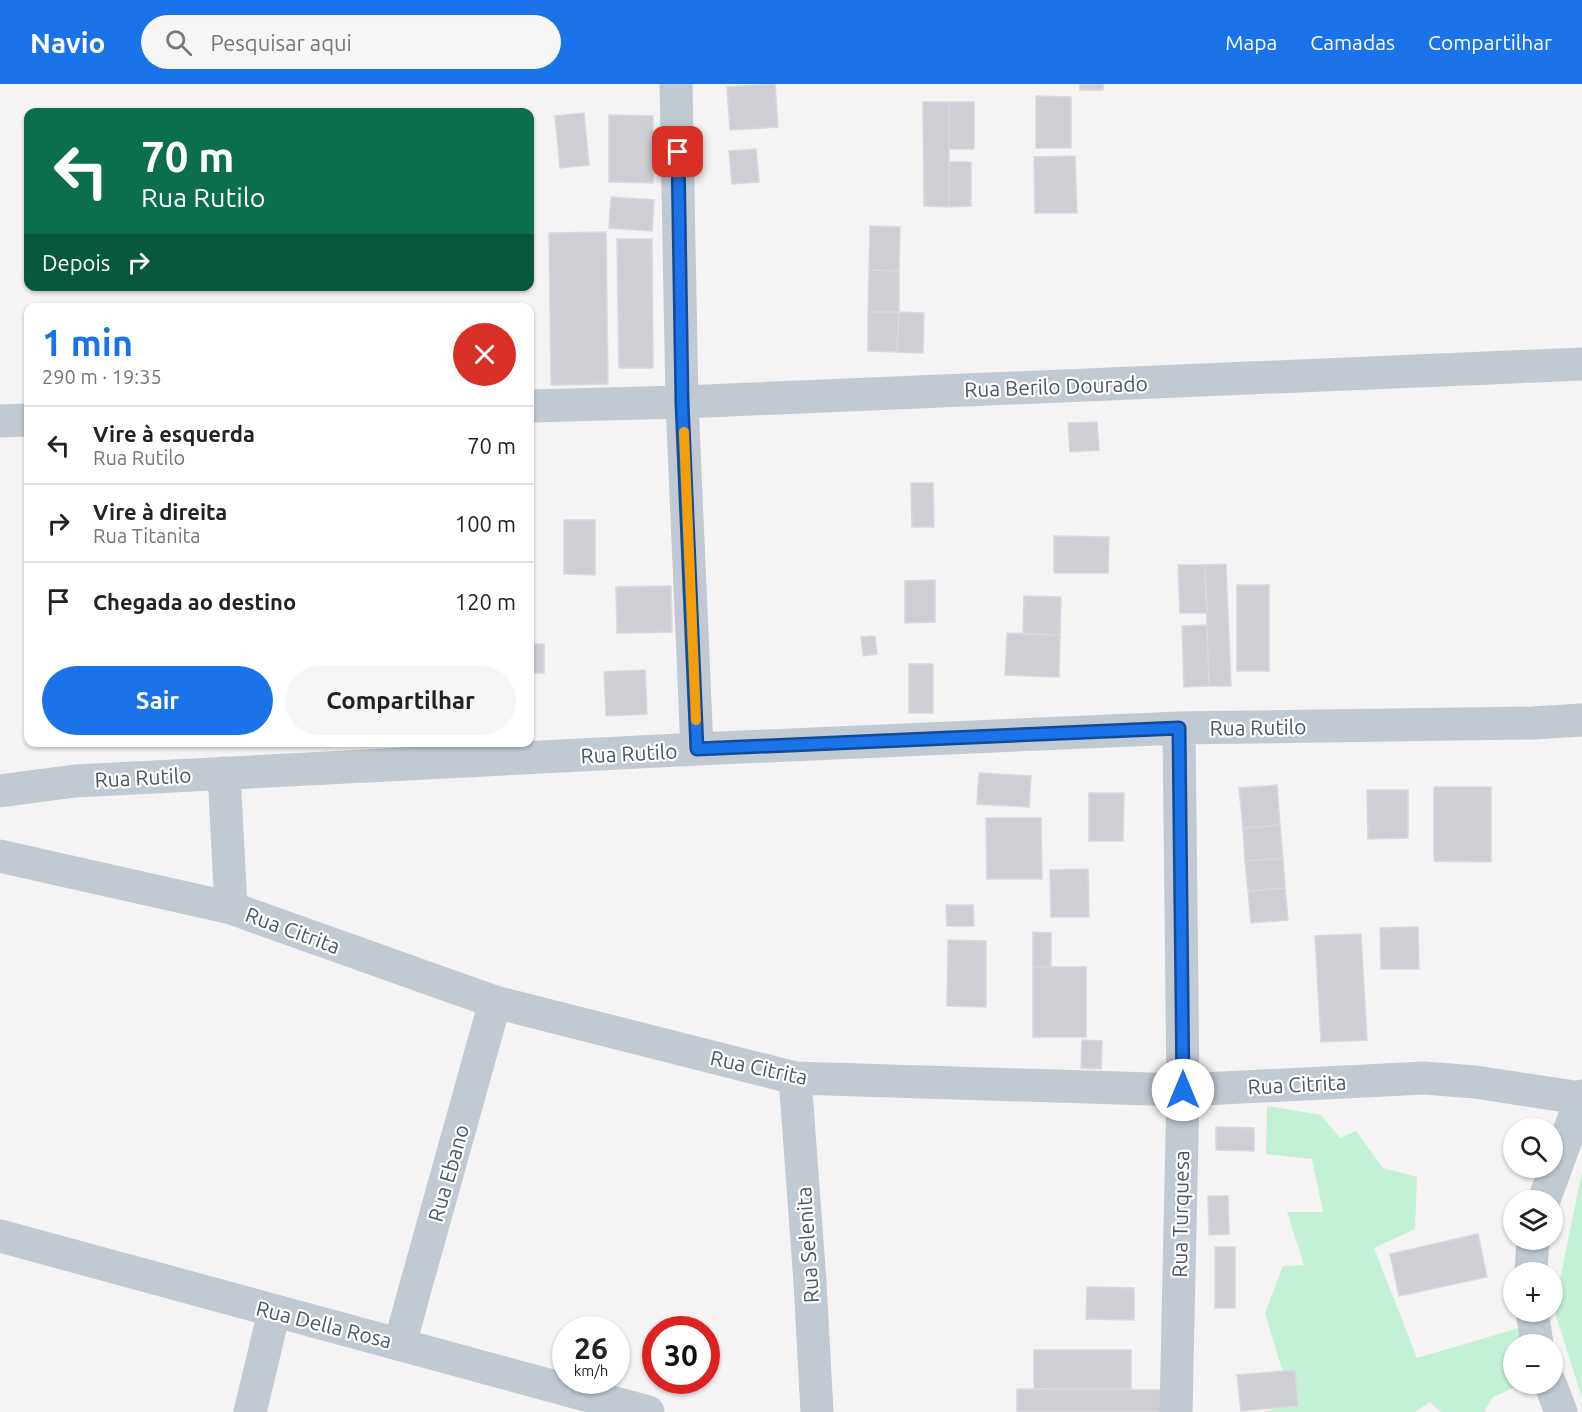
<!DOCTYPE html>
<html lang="pt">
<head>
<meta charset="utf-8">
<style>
  body { margin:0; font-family:Ubuntu,sans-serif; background:#f6f6f6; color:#222; height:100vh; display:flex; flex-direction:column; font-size:22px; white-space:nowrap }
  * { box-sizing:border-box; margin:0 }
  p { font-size:20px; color:#767676 }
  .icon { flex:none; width:33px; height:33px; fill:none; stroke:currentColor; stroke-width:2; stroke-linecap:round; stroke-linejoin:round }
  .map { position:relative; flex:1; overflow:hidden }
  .side { position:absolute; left:24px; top:219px; width:510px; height:444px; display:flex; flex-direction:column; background:#fff; border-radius:12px; box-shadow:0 2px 4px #0004 }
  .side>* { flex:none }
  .hud { position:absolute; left:24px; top:24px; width:510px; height:183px; border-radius:12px; box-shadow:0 2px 4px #0004; background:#0b6e4f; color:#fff; overflow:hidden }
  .buttons { position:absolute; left:1503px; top:1034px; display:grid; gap:12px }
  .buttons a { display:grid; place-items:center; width:60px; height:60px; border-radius:50%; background:#fff; box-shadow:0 2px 4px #0004; font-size:30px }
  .speed { position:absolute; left:552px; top:1232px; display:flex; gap:12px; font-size:30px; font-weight:700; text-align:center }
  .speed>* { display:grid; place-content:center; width:78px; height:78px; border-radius:50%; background:#fff; box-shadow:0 2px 4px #0004; line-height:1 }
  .speed small { font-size:15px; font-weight:400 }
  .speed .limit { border:9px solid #d22; background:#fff; color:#111 }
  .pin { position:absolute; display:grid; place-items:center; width:51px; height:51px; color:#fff; margin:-26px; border-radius:12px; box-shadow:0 3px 9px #0006 }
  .me { position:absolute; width:66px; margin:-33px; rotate:0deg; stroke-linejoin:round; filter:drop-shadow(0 0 4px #0008) }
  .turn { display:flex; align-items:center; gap:21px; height:126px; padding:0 18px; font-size:27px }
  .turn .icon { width:78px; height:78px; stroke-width:2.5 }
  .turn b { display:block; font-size:42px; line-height:51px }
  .then { display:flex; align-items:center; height:57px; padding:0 18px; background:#0003; gap:12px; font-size:22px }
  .round { display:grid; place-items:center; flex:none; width:63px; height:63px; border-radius:32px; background:#f6f6f6 }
  .overview { display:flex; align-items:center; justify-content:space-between; height:102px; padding:0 18px }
  h1 { font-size:36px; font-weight:700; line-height:45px; color:#1a73e8 }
  .button { display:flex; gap:12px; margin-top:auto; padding:12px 18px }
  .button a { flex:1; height:69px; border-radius:36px; background:#1a73e8; color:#fff; font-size:24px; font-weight:700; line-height:69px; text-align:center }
  .button a+a { background:#f6f6f6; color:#222 }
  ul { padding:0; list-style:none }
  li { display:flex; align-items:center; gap:18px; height:78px; padding:0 18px; border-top:2px solid #e0e0e0 }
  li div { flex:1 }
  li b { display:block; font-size:22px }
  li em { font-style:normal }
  header { display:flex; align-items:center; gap:36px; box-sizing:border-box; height:84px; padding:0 30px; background:#1a73e8; color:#fff }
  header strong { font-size:28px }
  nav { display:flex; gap:33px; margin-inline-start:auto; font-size:21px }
  .search { width:420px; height:54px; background:#f6f6f6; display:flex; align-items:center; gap:15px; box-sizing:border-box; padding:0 21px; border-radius:33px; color:#767676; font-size:22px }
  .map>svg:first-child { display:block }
  .green { fill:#c3f1d5 }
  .building { fill:#cdcfd5; stroke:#d7d9de; stroke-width:1.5 }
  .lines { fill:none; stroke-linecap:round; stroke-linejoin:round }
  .street { stroke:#c1cad2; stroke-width:33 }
  .route-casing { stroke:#114b97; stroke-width:15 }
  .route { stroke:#1a73e8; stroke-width:10 }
  .slow { stroke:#f59e0b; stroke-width:10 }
  .labels { text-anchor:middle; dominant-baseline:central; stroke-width:4.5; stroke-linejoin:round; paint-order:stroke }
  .street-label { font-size:21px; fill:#4a5661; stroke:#fff }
</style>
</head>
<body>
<header>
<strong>Navio</strong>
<div class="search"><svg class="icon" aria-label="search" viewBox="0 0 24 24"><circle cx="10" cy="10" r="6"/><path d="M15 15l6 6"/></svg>Pesquisar aqui</div>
<nav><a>Mapa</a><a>Camadas</a><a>Compartilhar</a></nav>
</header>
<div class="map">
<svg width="1582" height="1328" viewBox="0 0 1582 1328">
  <rect width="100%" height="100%" fill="#f5f3f3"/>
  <path class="green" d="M1267,1022L1321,1031L1340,1054L1356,1047L1383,1084L1417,1093L1415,1145L1374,1164L1417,1274L1519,1244L1523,1260H1514V1299H1524L1493,1313L1484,1328H1441L1430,1318L1415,1328H1263L1293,1322L1265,1229L1283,1182L1304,1181L1287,1128H1323L1312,1075L1266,1070Z
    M1582,1088V1314L1554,1225Z"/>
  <path class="building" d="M775,0L778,43L730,46L727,3Z
    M1080,0H1103V6H1080Z
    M1036,12L1071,13V64H1036Z
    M923,18H949V123L924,122Z
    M949,18H974V65H949Z
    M584,29L589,81L560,84L555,32Z
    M609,31L653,32V99L609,98Z
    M756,65L759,98L732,100L729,67Z
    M1075,72L1077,129H1035L1034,73Z
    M949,78H971V122L949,123Z
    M611,113L654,116L652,147L609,144Z
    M870,142L900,143L899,187L869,186Z
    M606,148L608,300L551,301L549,149Z
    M617,155H652L653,284H619Z
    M869,186L899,187V228H868Z
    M868,228H899L897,268L868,267Z
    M899,228L924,229L923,269L897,268Z
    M1097,338L1099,366L1070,368L1068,339Z
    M911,399H933L934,443H912Z
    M564,436H595V491L564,490Z
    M1054,452L1109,453L1108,489H1054Z
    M1226,480L1231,602H1209L1205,481Z
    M1178,481H1205L1207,529H1180Z
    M935,496V538L905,539V497Z
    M1237,501H1269V587H1237Z
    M671,502L672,548L617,549L616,503Z
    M1024,512L1061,513L1060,551L1023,550Z
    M1207,541L1209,602L1184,603L1182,542Z
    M1007,549L1060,551L1059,593L1005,591Z
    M875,552L877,570L863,572L861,553Z
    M530,560H544V589H530Z
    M909,580H933V629H909Z
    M645,586L647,630L606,632L604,588Z
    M979,689L1031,692L1029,723L977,720Z
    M1277,701L1280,741L1243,744L1239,704Z
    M1434,703H1491V778L1434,777Z
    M1367,706H1408V754L1368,755Z
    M1089,709H1124L1123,757H1089Z
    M986,734H1041L1042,795H987Z
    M1280,741L1283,774L1245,777L1243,744Z
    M1283,774L1285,804L1248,807L1245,777Z
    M1088,785L1089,833H1051L1050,786Z
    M1285,804L1288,836L1251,839L1248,807Z
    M946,821H973L974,842H947Z
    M1418,843L1419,885H1381L1380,844Z
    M1033,848L1051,849V883H1033Z
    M1361,850L1367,956L1321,958L1315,852Z
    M948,856L986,857V923L947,922Z
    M1033,883H1086V953H1033Z
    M1082,956L1102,957L1101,985L1081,984Z
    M1216,1043L1254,1044V1067L1216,1066Z
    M1208,1112H1228L1229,1150L1209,1151Z
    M1478,1150L1487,1193L1399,1212L1390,1170Z
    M1215,1163H1235V1224H1215Z
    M1087,1203L1134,1204V1236L1086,1235Z
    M1034,1266H1131V1305H1034Z
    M1295,1286L1298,1322L1241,1327L1237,1291Z
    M1017,1305L1162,1306V1328H1017Z"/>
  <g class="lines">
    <path class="street" d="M676,0L682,318L697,665
      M530,322L682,318L1582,280
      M0,337L28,336
      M224,689L231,824
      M0,707L75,697L697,665L1179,644L1533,639L1582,636
      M0,772L231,824L495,918L795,994L1183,1006L1424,994L1475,998L1580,1014
      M795,994L810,1198L817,1328
      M1544,1116L1582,1012
      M0,1152C216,1212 433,1268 648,1328
      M1531,1188L1533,1155
      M1532,1227L1537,1260
      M400,1259L495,918
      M1550,1299L1561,1328
      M250,1328L274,1228
      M1176,1328L1183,1006L1179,644"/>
  </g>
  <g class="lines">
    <g class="route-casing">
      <path id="route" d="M678,68L682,318L697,665L1179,644L1183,1006"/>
    </g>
    <use href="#route" class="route"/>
    <path class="slow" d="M684,348L696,636"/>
  </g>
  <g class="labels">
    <g class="street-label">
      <text transform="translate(1056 302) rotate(-2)">Rua Berilo Dourado</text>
      <text transform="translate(1258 643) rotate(-1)">Rua Rutilo</text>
      <text transform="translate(629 669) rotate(-3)">Rua Rutilo</text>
      <text transform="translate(143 693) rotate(-3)">Rua Rutilo</text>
      <text transform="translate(293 846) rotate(20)">Rua Citrita</text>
      <text transform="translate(759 983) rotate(12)">Rua Citrita</text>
      <text transform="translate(1297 1000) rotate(-3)">Rua Citrita</text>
      <text transform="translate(448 1089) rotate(-74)">Rua Ebano</text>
      <text transform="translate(1180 1130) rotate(-89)">Rua Turquesa</text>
      <text transform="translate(807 1161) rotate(-94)">Rua Selenita</text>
      <text transform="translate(324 1240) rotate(14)">Rua Della Rosa</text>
    </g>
  </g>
</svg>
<div class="buttons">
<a><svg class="icon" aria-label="search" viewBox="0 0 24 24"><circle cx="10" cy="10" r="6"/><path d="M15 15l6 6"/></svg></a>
<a><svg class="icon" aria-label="layers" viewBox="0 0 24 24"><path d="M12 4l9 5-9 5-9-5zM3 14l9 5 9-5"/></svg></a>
<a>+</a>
<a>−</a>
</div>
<div class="speed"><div>26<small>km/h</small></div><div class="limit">30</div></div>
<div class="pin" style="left:678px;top:68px;background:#d93025"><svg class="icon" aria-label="arrive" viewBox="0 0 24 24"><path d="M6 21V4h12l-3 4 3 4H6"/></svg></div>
<svg class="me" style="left:1183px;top:1006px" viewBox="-20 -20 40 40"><circle r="19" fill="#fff"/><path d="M0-13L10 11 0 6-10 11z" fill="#1a73e8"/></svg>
<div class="hud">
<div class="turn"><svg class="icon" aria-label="left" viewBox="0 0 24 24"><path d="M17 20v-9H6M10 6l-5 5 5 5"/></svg><div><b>70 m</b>Rua Rutilo</div></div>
<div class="then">Depois<svg class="icon" aria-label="right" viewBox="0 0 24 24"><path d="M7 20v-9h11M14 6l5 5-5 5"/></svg></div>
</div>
<section class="side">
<div class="overview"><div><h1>1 min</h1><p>290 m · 19:35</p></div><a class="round" style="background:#d93025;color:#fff"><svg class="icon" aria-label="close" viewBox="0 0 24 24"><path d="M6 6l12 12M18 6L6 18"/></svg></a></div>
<ul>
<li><svg class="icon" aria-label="left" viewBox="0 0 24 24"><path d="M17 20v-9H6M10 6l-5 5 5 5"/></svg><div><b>Vire à esquerda</b><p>Rua Rutilo</p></div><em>70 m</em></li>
<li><svg class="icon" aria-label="right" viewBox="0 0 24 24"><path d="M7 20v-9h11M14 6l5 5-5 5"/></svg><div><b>Vire à direita</b><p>Rua Titanita</p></div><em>100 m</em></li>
<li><svg class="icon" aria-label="arrive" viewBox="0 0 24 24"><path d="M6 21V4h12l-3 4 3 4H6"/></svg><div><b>Chegada ao destino</b></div><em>120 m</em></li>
</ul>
<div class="button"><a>Sair</a><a>Compartilhar</a></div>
</section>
</div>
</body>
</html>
